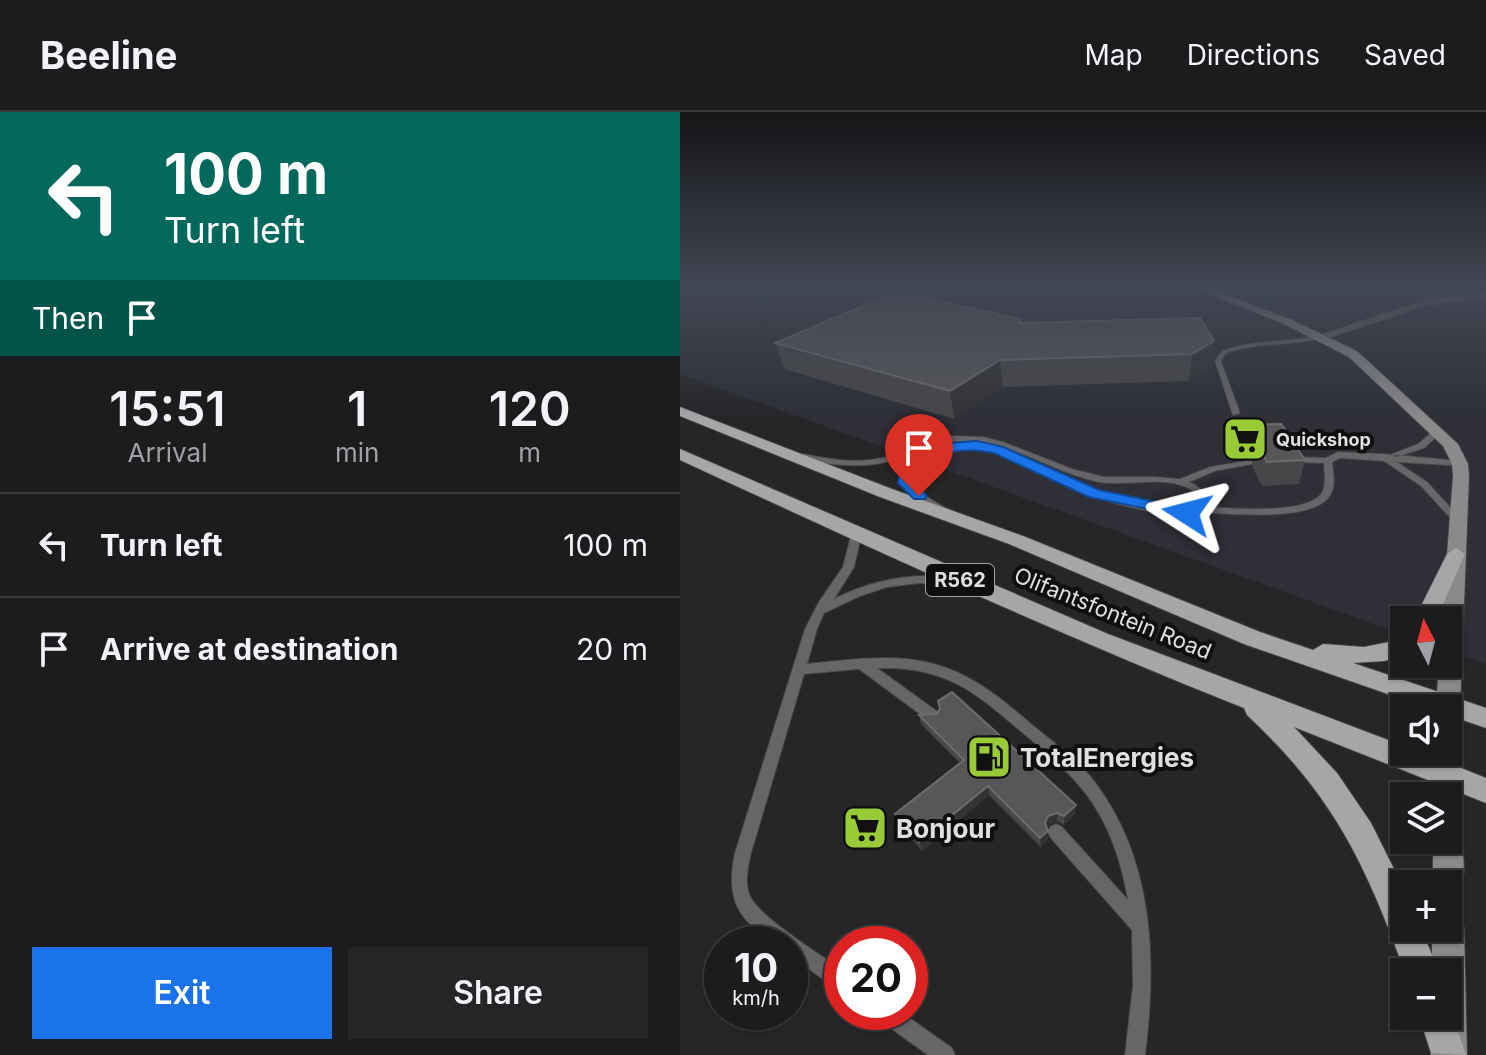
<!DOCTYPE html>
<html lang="en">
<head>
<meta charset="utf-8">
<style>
  body { margin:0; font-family:Inter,sans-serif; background:#252528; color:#f1f3f6; height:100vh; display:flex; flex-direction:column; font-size:30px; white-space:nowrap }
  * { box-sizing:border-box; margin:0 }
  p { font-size:26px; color:#a0a1a4 }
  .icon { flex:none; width:44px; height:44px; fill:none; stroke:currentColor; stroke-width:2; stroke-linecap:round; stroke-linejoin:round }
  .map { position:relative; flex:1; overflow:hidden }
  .drawer { display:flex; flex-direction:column; background:#1c1c1f; width:680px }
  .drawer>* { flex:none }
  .guide { background:#00695c; color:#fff; overflow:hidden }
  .needle { width:52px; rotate:354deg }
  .buttons { position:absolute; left:710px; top:494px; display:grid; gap:16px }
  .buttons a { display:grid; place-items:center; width:72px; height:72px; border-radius:0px; background:#1c1c1f; box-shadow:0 2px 6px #0004,0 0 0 2px #3a3a3d; font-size:40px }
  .speed { position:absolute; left:24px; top:814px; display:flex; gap:16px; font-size:40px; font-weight:700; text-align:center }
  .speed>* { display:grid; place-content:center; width:104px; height:104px; border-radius:50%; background:#1c1c1f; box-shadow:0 2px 6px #0004,0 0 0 2px #3a3a3d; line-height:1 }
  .speed small { font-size:20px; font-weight:400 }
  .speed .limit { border:12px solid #d22; background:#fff; color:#111 }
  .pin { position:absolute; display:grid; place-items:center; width:68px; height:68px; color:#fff; margin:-82px -34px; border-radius:50% 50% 50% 0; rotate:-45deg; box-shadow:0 0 8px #0007 }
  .pin .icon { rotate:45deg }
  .me { position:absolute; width:88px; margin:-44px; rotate:279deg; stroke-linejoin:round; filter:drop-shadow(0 0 6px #0008) }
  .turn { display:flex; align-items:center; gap:28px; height:168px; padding:0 32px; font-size:36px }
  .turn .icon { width:104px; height:104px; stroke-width:2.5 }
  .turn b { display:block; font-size:56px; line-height:68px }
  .then { display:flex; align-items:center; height:76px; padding:0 32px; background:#0003; gap:16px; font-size:30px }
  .eta { display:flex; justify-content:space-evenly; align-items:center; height:136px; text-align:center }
  .eta b { font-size:48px; font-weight:600; line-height:56px }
  .action { display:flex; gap:16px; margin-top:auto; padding:16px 32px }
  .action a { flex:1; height:92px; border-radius:0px; background:#1a73e8; color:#fff; font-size:32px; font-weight:600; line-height:92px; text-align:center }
  .action a+a { background:#252528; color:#f1f3f6 }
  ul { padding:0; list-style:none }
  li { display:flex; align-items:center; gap:24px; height:104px; padding:0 32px; border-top:2px solid #3a3a3d }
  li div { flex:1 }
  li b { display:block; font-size:30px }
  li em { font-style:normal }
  header { display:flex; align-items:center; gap:48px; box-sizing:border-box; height:112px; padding:0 40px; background:#1c1c1f; border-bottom:2px solid #3a3a3d }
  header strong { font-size:38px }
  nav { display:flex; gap:44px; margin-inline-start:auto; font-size:28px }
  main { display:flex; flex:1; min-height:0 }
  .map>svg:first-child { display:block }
  .built { fill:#2e2f37 }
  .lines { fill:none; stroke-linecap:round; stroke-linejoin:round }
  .lane-casing { stroke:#444447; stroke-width:2 }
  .street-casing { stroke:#444447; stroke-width:2 }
  .secondary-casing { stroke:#444447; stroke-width:2 }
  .primary-casing { stroke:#444447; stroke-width:2 }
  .lane { fill:#666668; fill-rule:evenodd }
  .street { fill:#666668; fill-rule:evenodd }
  .secondary { fill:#8a8a8d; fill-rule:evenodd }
  .primary { fill:#a6a6a9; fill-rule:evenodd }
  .wall { fill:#474749 }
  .shaded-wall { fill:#333336 }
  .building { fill:#57575a; stroke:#6c6c6f; stroke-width:2 }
  .route { fill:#1a73e8; stroke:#114b97; stroke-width:2 }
  .labels { text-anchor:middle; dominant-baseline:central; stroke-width:8; stroke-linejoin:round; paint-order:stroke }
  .far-poi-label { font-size:18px; font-weight:bold; fill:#e0e0e2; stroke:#0f0f10; text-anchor:start }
  .shield { fill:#0f0f10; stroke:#a1a1a3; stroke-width:2 }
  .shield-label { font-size:20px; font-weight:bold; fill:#e0e0e2 }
  .street-label { font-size:22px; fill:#e0e0e2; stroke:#0f0f10 }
  .near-poi-label { font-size:26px; font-weight:bold; fill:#e0e0e2; stroke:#0f0f10; text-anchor:start }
</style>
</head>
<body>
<header>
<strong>Beeline</strong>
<nav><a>Map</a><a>Directions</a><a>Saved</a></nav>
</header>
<main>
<section class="drawer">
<div class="guide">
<div class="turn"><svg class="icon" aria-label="left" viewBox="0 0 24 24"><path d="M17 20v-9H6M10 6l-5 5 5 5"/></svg><div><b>100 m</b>Turn left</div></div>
<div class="then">Then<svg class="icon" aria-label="arrive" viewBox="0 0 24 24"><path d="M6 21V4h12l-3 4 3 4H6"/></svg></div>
</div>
<div class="eta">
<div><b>15:51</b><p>Arrival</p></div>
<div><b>1</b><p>min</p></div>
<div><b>120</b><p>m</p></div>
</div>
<ul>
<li><svg class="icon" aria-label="left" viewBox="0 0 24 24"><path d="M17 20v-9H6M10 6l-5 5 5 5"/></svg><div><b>Turn left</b></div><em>100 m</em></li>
<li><svg class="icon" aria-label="arrive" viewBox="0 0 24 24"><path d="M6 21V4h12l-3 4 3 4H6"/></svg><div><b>Arrive at destination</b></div><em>20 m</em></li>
</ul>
<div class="action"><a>Exit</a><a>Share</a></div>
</section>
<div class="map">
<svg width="806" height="943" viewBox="0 0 806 943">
  <rect width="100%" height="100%" fill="#262629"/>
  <path class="built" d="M0,175H806V552L768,539V508H724V523L0,262Z"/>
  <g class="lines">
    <g class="lane-casing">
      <path id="lane" d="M641,223L643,224V226C611,234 578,230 546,241L541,249L560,301L553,303L535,249L542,239C574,227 608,231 641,223Z
        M756,317H759L763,319L744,336L716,345L712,342L738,332Z
        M274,324L303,325L323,330L392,357L424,365H474L500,367L530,355L572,348V352L535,359L509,370L514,372L524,379L525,395C550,396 625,403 641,382C647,374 644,361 644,351L610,350L609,348L613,345L646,346L658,340L704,342L780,349L783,350V354L717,350L747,370L783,409L778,412L775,411L741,374L704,349L660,346L652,350C653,362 657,375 648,386C628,410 553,401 524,401C512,401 500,403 487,402C463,399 439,393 416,385C374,372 329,336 285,335C260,334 233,342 231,370L242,382L269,398L271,400L266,403L236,386L221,371C223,352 233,342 251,336C302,318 346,350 391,369C419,382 450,391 480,395C492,397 506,400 516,393L515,380C488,361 449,375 419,370C373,361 333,329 285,329C262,328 242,339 221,346C188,357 157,354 124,348L120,345L124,342C151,348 179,352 207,345C230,339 251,328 274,324Z
        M176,421L181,424L174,455L154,487C185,471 219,463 254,464C263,464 272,464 278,469L273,473L239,471L207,475L180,484L144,501L137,517L127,552C168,548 213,541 254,552C292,562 322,587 351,612C373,630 397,647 414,669C474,748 477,848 465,943H445L453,874L452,818L370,725L368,720L370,715L376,712L382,715L448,788C441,746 426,703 397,671C381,652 362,637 343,621C294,579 265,554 197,556L258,600L260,604L258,608L253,610L248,608L179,557L124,562L71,741C68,754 64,771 70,784C79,805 141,843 162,858V878L155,876L110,843V832C95,832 93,830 81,821C51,800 48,775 55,741L125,517L139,490L163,455L171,424Z
        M195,900H221L272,936L275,943H248L198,907Z"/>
    </g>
    <g class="street-casing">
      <path id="street" d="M806,180V186L748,193L645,227L635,225L743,188Z"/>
    </g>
    <g class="secondary-casing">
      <path id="secondary" d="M512,175H527L612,208L677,239L778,332L788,352L789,364L780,596L777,603L768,606V596H756L759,552H768V508H762L773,364L772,352L763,334L669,245L604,212Z
        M768,629L776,632C784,648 784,677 777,693L768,696V684H753L754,640H768Z
        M768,714L777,718C785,736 786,765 779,783L768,787V772H753V728H768Z
        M768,800L779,805L784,816L787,943H751V904H768V860H752V816H768Z"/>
    </g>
    <g class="primary-casing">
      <path id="primary" d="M0,295L212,377L343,424L580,520L633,538L643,532L684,535L724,527V544L704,549L673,551L806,596V616L768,603V596H748L564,532L329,432L200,385L0,304Z
        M0,337L428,522L724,634V640H741L806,666V691L614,615L657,661L691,711L724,777V816H741L759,860H725C685,751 654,684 567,603L564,596C373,520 186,434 0,348Z
        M776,436L785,442L756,508H734L767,442Z
        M768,891L786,943L751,941L739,904H768Z"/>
    </g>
    <use href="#lane" class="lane"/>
    <use href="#street" class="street"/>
    <use href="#secondary" class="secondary"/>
    <use href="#primary" class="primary"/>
  </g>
  <path class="wall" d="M340,211L534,229L531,255L509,269L323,275L274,307L104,257L95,231Z
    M566,313L607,320L605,328L625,348L619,372L582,374L572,355L574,346H567L562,336Z
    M239,603L396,693V701L384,713L377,709L369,712L367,716L368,728L361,735L309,683L242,739L218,710L215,702L280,651L241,612Z"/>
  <path class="shaded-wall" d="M534,229L531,255L509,269L512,242Z
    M320,248L323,275L274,307L270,279Z
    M308,674L309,683L242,739L239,730Z
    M396,693V701L384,713V704Z
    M377,701V709L369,712L365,719V711L368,704Z
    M368,719V728L361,735L360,726Z"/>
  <path class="building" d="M216,180L340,207V211L520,206L534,229L512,242L320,248L270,279L95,231Z
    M601,312L607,320L603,324L604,328L613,330L625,348L587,350L577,332L579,322H572L566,313Z
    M272,580L396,693L384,704L377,701L368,704L365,711L368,719L360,726L308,674L239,730L215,702L284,648L239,603L257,602L260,596L258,589Z"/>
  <linearGradient id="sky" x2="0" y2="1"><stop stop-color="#151517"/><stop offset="0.57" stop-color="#414754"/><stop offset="1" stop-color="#414754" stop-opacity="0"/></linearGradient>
  <rect width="806" height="307" fill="url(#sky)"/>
  <path class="route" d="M297,329L323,335L419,378L507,396L515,401L507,405L409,385L314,341C286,335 264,339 239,352L234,370L247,384L245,387H234L218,371C222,332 266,331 297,329Z"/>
  <defs>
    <g id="supermarket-square" transform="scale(2.3)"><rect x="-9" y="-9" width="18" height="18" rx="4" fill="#98cb37" stroke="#0f0f10"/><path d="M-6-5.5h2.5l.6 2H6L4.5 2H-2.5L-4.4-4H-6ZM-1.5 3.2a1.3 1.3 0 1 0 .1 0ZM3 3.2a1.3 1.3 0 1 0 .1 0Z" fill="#111"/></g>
    <g id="fuel-square" transform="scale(2.3)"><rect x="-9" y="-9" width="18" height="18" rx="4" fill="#98cb37" stroke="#0f0f10"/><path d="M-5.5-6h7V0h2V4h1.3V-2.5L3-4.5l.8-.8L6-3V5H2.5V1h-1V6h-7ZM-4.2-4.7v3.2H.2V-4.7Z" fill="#111"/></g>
  </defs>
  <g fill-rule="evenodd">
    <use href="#supermarket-square" x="565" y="327"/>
    <use href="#fuel-square" x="309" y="645"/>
    <use href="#supermarket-square" x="185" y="716"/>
  </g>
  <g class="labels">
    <g class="far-poi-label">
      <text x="596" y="327">Quickshop</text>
    </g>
    <rect class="shield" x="246" y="452" width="68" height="32" rx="6"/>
    <g class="shield-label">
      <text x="280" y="468">R562</text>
    </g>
    <g class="street-label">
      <text transform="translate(433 501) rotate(22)">Olifantsfontein Road</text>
    </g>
    <g class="near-poi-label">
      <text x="340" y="645">TotalEnergies</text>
      <text x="216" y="716">Bonjour</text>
    </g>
  </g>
</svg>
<div class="buttons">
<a><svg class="needle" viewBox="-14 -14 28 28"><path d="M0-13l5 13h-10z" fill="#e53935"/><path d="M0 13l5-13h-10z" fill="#a0a1a4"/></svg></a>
<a><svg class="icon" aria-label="sound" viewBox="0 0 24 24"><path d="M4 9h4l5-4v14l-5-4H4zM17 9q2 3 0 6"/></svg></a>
<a><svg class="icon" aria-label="layers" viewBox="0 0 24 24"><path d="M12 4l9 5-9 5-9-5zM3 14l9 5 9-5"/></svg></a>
<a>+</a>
<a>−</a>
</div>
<div class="speed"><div>10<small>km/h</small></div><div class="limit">20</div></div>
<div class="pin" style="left:239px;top:384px;background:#d93025"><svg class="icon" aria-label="arrive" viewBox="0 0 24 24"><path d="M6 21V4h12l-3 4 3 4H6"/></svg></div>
<svg class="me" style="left:507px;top:401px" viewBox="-20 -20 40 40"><path d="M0-17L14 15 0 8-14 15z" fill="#1a73e8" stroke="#fff" stroke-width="4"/></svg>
</div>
</main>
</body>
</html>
